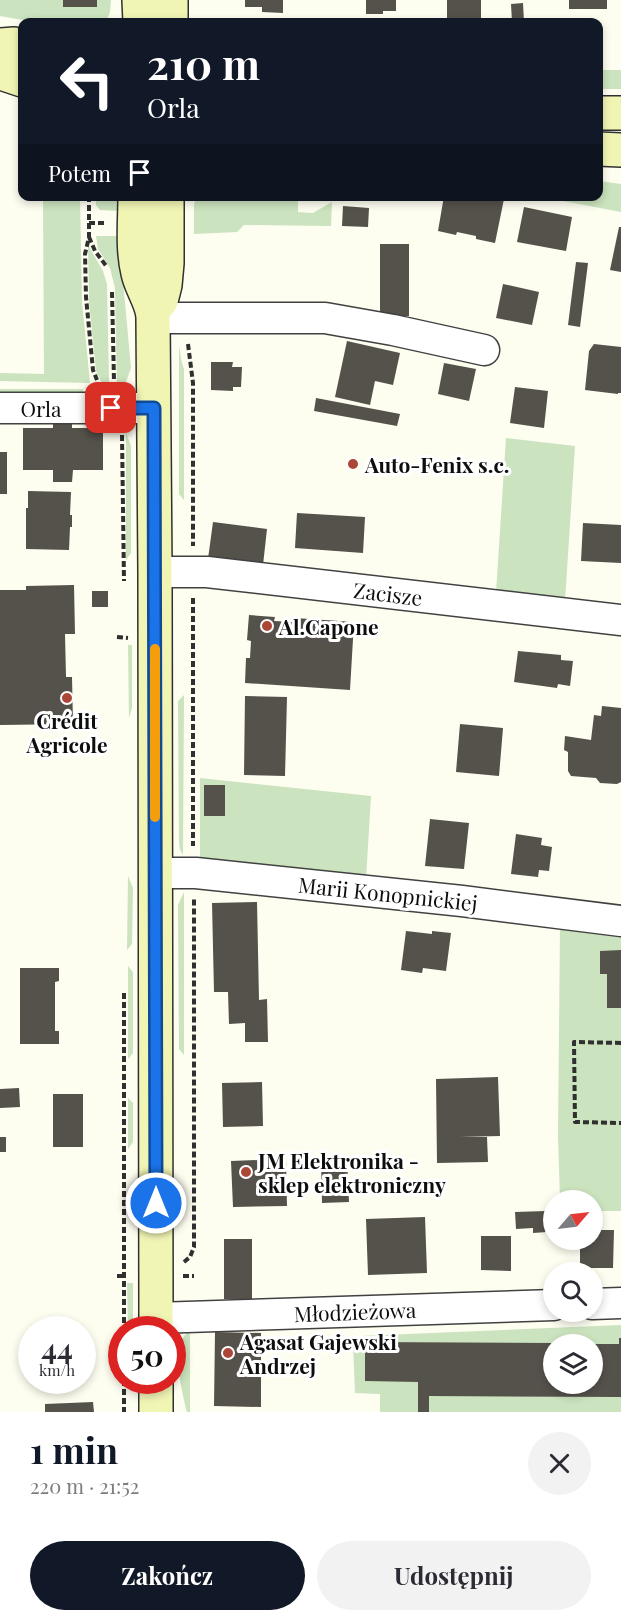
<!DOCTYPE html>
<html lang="pl">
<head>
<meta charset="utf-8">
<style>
  body { margin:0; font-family:"Playfair Display",serif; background:#f2f2f3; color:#2b2b33; height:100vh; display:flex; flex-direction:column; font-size:22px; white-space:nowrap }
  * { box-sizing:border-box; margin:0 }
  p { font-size:20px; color:#7c7c81 }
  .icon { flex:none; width:33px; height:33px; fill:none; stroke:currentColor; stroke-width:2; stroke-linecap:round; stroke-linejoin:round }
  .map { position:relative; height:1412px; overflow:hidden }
  .panel { display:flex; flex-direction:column; background:#fff; flex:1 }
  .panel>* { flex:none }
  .hud { position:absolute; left:18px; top:18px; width:585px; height:183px; border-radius:12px; box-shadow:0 3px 9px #0003; background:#111827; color:#fff; overflow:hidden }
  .needle { width:39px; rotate:62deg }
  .buttons { position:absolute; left:543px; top:1190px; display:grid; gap:12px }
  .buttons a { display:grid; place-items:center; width:60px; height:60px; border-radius:50%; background:#fff; box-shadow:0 3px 9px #0003; font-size:30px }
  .speed { position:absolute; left:18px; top:1316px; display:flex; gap:12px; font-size:30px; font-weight:700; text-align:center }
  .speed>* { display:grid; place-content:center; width:78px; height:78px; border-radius:50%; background:#fff; box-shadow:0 3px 9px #0003; line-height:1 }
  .speed small { font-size:15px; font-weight:400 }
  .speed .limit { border:9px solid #d22; background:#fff; color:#111 }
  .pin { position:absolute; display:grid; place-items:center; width:51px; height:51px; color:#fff; margin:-26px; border-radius:12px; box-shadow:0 3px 9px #0006 }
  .me { position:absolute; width:66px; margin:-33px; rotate:0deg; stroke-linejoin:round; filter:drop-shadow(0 0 4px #0008) }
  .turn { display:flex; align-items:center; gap:21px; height:126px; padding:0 30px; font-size:27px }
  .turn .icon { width:78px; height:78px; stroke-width:2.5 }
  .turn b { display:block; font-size:42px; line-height:51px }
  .then { display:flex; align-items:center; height:57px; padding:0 30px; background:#0003; gap:12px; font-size:22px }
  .round { display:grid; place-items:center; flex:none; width:63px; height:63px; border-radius:32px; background:#f2f2f3 }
  .head { display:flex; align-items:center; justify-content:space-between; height:102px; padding:0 30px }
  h1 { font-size:36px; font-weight:700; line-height:45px; color:#111827 }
  .cta { display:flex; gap:12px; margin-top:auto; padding:12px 30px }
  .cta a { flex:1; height:69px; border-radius:36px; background:#111827; color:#fff; font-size:24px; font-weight:700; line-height:69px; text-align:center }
  .cta a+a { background:#f2f2f3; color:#2b2b33 }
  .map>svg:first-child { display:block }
  .green { fill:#cbe3be; fill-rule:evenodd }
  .building { fill:#55514b }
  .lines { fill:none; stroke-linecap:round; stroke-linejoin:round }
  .street-casing { stroke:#414141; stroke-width:33 }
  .secondary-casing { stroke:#303030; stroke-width:36 }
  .path { stroke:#303030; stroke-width:4; stroke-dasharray:6 3; stroke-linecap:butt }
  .street { stroke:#fff; stroke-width:30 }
  .secondary { stroke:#f1f5b4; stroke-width:33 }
  .route-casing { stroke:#114b97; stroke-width:15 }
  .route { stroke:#1a73e8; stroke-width:10 }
  .slow { stroke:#f59e0b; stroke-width:10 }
  .poi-dot { fill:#ac4637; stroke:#fff; stroke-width:2 }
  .labels { text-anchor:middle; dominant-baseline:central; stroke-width:6; stroke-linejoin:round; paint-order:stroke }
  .street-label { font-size:21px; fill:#0e0e0e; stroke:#fff }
  .poi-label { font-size:21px; font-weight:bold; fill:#0e0e0e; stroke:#fff; text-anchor:start }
</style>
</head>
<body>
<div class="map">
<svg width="621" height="1412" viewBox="0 0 621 1412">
  <rect width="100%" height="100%" fill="#fdfdf0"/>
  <path class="green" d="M0,0H111L110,12L106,22H34L0,16Z
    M598,70H621V89H599Z
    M599,181L621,184V212L542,197L598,196Z
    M43,197H80L82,302L90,383L0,381V373L44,374Z
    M96,197H121V211L100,210L96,205Z
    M197,197H298V212L313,213L332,202L331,226L244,225L237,232L194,234V204Z
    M96,236H121L122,270L131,368L126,382L117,393L115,288L110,268L98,249Z
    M88,245L103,271L107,284L109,382L102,383L96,371L89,302Z
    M179,346L182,363L184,369V500L179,494Z
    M0,389H83L82,396H0Z
    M126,433L131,446V553L126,560Z
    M506,438L575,446L565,601L496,593Z
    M128,645H132V708L129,718Z
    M184,695L183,855L180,850L179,843L178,701Z
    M200,778L371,796L366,879L200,862Z
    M128,876L133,888L132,944L127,950Z
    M184,892V1055L179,1049L178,905Z
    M560,928L621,936V1211H593L592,1200H560L558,1136Z
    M128,966L133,972V1053L128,1059Z
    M128,1098L133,1103V1142L128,1149Z
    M127,1283H133V1329H128Z
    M621,1325V1412H380V1394L355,1393L353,1343L360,1336ZM554,1344H592V1383H554Z
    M190,1331V1412H187C182,1392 169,1343 190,1331Z"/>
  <path class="building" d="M63,0H97V7H63Z
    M245,0H283V13L262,12V7H245Z
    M366,0H396V11H383V14H366Z
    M447,0H481V22H447Z
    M569,0H607V9H569Z
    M523,3L524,22H512L511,4Z
    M444,196H491L504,199L495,243L476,239V236L457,232L456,235L438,231Z
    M343,206L369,208L368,227L342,226Z
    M524,207L572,217L566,251L517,242Z
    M619,227H621V272L610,270Z
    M380,244H409V316H380Z
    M576,262L588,263L580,327L568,325Z
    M503,284L539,292L532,325L496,318Z
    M347,341L400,353L393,385L375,381L370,405L335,397Z
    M594,344L621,347V393H618V394L585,390L589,351Z
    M211,362H233L232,367H242L241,387H233V391L211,390Z
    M444,363L476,369L469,401L438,394Z
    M515,387L548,391L544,428L510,423Z
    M316,398L400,414L397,426L314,411Z
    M53,424H72V428H103V470H73L72,482H53V470H23V428H53Z
    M0,452H7V494H0Z
    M28,491L71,492L70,515H72V527H70L69,550L26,549V508H28Z
    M297,513L365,517L363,553L295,548Z
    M213,522L267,529L263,565L208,559Z
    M583,523L621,525V563L581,561Z
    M74,585L75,634H65L66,677H72L73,724L0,725V590H26V586Z
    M92,591H108V607H92Z
    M249,615L275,617L274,621L295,622V618L354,622L350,690L245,683L246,658H250L251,641L247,640Z
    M518,651L561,655V660L573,661L570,686L558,684L557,688L514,682Z
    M245,696L287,697L285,776L244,775Z
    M602,706L621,708V782L617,784L600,783L596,778L571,776L568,771V752L564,750L565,736L591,740L594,715L601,716Z
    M460,724L503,728L499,776L456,772Z
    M204,785H225V816H204Z
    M430,819L469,823L464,869L425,866Z
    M516,834L542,838L541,845L552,847L549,871L539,870L538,877L511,874Z
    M257,902L259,1000L267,999L268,1042H245V1023L229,1024L228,992H214L212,903Z
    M406,931L432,934V931L451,933L446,971L423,968L422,973L401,970Z
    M621,950V1008H607V974H600V951Z
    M20,968H59V981L55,982V1031H59V1044H20Z
    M498,1077L500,1136L460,1137H487L488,1162L437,1163L436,1079Z
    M262,1082L263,1126L223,1127L222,1083Z
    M19,1088L20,1107L0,1108V1089Z
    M53,1094H83V1147H53Z
    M0,1137H6V1152H0Z
    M286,1159L287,1206L233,1207L231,1161Z
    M347,1159L349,1202L322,1203L321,1160Z
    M546,1211L547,1232L533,1233V1228L516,1229L515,1212Z
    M425,1217L427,1273L368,1275L366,1219Z
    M592,1230H614L613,1268H580V1239H592Z
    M481,1236H511V1271L481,1270Z
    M224,1239H252V1299H224Z
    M215,1332L261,1333V1407L214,1406Z
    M619,1338H621V1397L429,1396V1412H418V1382L365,1381V1342L554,1343V1383H592V1344H619Z
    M93,1402L94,1412H45V1404Z"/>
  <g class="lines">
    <g class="street-casing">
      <path id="street" d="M153,318H325L393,330L484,350
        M0,408H154
        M155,572H207L621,620
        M155,873H196L462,901L621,921
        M592,1304L621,1303
        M156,1318L554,1305"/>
    </g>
    <g class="secondary-casing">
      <path id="secondary" d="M139,0L140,22
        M171,0V22
        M0,45L14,44L22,47
        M0,70L7,75L22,80
        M598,113H621
        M598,149L621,150
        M135,196C135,221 132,249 138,273C141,288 153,303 153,318L155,572L156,1329
        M153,310L161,301L165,285L167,263V196
        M156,1380V1412"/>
    </g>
    <path class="path" d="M89,196V237L85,254L86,297L93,370L97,380
      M89,223H106
      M89,237L95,251L107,267
      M112,292L114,381
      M188,344L193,383V546
      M122,435L124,581
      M193,598V846
      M117,637L128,638
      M124,993V1329
      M621,1043L574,1042L575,1122L621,1123
      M184,1262L190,1257L194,1247V898
      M117,1276H126
      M183,1276H194
      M124,1380V1412"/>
    <use href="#street" class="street"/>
    <use href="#secondary" class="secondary"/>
  </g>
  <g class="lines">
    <g class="route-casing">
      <path id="route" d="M111,408H154L156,1203"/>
    </g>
    <use href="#route" class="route"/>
    <path class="slow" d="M155,649V817"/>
  </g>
  <g class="poi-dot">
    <circle cx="353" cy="464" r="6"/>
    <circle cx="267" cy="626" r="6"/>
    <circle cx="67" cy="698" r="6"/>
    <circle cx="246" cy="1172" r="6"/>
    <circle cx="228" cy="1353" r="6"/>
  </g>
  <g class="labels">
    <g class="street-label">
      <text x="41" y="408">Orla</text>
      <text transform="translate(388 593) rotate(7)">Zacisze</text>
      <text transform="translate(388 893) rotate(6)">Marii Konopnickiej</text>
      <text transform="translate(355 1311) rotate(-2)">Młodzieżowa</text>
    </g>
    <g class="poi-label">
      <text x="365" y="464">Auto-Fenix s.c.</text>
      <text x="279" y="626">Al.Capone</text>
      <text x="67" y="720" text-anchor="middle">Crédit<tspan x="67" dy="24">Agricole</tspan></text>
      <text x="258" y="1160">JM Elektronika -<tspan x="258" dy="24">sklep elektroniczny</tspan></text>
      <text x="240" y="1341">Agasat Gajewski<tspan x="240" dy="24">Andrzej</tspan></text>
    </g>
  </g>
</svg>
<div class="buttons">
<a><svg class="needle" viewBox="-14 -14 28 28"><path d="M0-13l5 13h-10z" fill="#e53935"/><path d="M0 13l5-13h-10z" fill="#7c7c81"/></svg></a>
<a><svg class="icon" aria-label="search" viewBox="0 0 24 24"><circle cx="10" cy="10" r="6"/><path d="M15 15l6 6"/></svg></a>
<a><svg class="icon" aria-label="layers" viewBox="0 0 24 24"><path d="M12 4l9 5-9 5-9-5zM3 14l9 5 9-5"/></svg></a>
</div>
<div class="speed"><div>44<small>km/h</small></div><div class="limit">50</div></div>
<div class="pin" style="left:111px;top:408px;background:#d93025"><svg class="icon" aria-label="arrive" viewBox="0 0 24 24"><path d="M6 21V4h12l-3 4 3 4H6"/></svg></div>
<svg class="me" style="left:156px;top:1203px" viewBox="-20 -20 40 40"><circle r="17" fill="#1a73e8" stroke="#fff" stroke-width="3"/><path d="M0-11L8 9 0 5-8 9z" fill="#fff"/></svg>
<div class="hud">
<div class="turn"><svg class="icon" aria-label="left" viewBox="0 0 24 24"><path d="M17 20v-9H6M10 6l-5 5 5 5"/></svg><div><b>210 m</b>Orla</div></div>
<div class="then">Potem<svg class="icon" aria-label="arrive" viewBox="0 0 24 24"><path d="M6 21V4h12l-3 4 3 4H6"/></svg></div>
</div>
</div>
<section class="panel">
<div class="head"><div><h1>1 min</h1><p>220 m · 21:52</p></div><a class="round"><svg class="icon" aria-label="close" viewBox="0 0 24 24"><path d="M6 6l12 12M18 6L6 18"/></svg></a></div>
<div class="cta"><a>Zakończ</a><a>Udostępnij</a></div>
</section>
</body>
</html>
